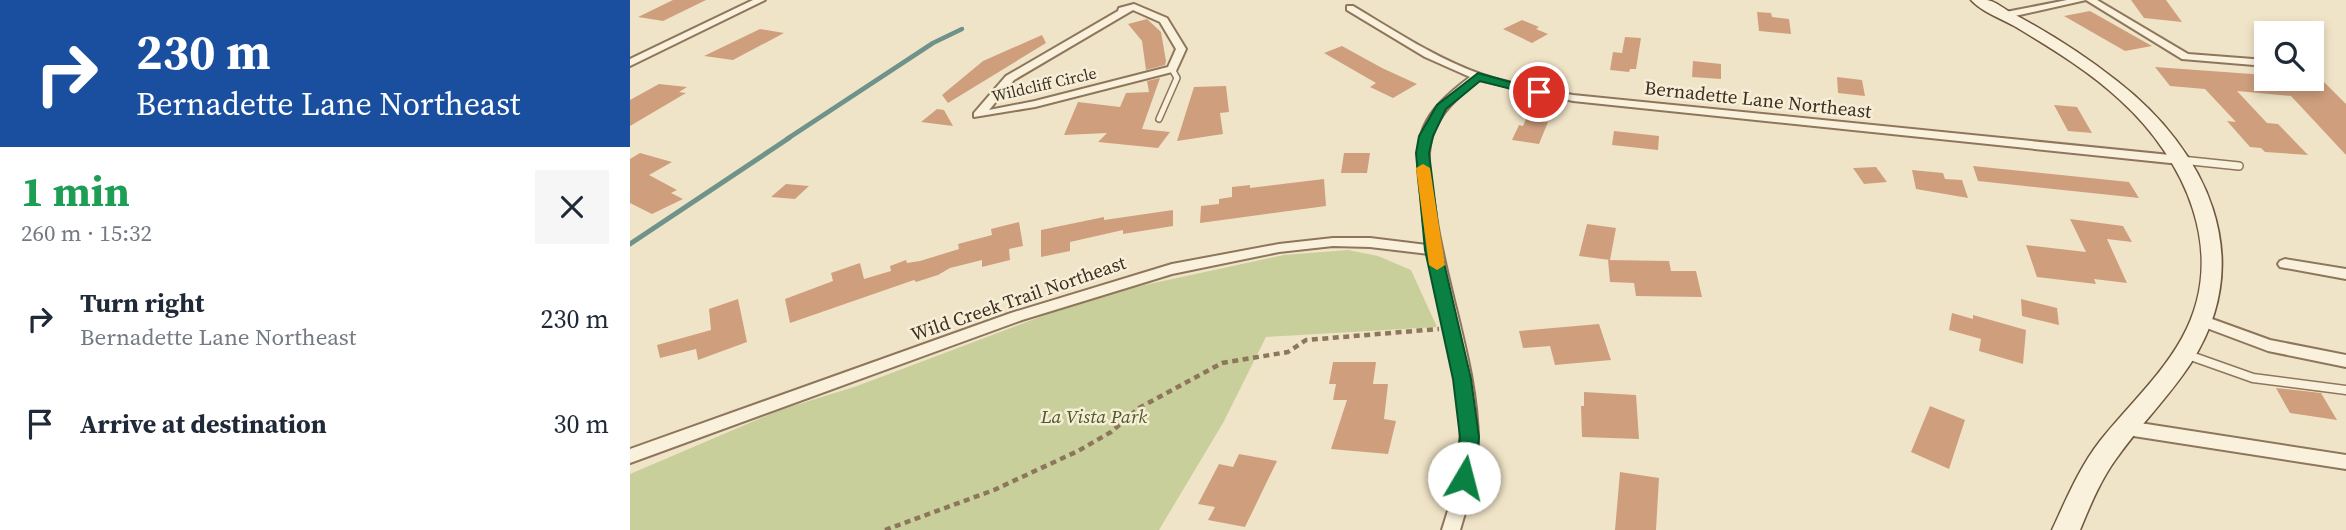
<!DOCTYPE html>
<html lang="en">
<head>
<meta charset="utf-8">
<style>
  body { margin:0; font-family:"Source Serif 4",serif; background:#f6f6f7; color:#1f2937; height:100vh; display:flex; flex-direction:column; font-size:26px; white-space:nowrap }
  * { box-sizing:border-box; margin:0 }
  p { font-size:23px; color:#747a83 }
  .icon { flex:none; width:38px; height:38px; fill:none; stroke:currentColor; stroke-width:2; stroke-linecap:round; stroke-linejoin:round }
  .map { position:relative; flex:1; overflow:hidden }
  .panel { display:flex; flex-direction:column; background:#fff; width:630px }
  .panel>* { flex:none }
  .hud { background:#1a4fa0; color:#fff; overflow:hidden }
  .controls { position:absolute; left:1624px; top:21px; display:grid; gap:14px }
  .controls a { display:grid; place-items:center; width:70px; height:70px; border-radius:0px; background:#fff; box-shadow:0 4px 10px #0003; font-size:35px }
  .pin { position:absolute; display:grid; place-items:center; width:60px; height:60px; color:#fff; margin:-30px; border:4px solid #fff; border-radius:50%; box-shadow:0 2px 7px #0007 }
  .me { position:absolute; width:77px; margin:-38px; rotate:8deg; stroke-linejoin:round; filter:drop-shadow(0 0 5px #0008) }
  .turn { display:flex; align-items:center; gap:24px; height:147px; padding:0 21px; font-size:32px }
  .turn .icon { width:91px; height:91px; stroke-width:2.5 }
  .turn b { display:block; font-size:49px; line-height:60px }
  .round { display:grid; place-items:center; flex:none; width:74px; height:74px; border-radius:0px; background:#f6f6f7 }
  .headline { display:flex; align-items:center; justify-content:space-between; height:119px; padding:0 21px }
  h1 { font-size:42px; font-weight:700; line-height:52px; color:#1e9e55 }
  ul { padding:0; list-style:none }
  li { display:flex; align-items:center; gap:21px; height:105px; padding:0 21px }
  li div { flex:1 }
  li b { display:block; font-size:26px }
  li em { font-style:normal }
  main { display:flex; flex:1; min-height:0 }
  .map>svg:first-child { display:block }
  .green { fill:#c9cf9b }
  .lines { fill:none; stroke-linecap:round; stroke-linejoin:round }
  .stream-far1 { stroke:#6f938a; stroke-width:4.5 }
  .stream { stroke:#6f938a; stroke-width:5 }
  .building { fill:#cf9f7d }
  .service-far2-casing { stroke:#8d765c; stroke-width:8 }
  .service-far1-casing { stroke:#8d765c; stroke-width:10 }
  .service-casing { stroke:#8d765c; stroke-width:11 }
  .minor-casing { stroke:#8d765c; stroke-width:4 }
  .secondary-casing { stroke:#6f573f; stroke-width:3 }
  .path { stroke:#8d765c; stroke-width:4.5; stroke-dasharray:6 4.5; stroke-linecap:butt }
  .service-far2 { stroke:#faf1dc; stroke-width:5 }
  .service-far1 { stroke:#faf1dc; stroke-width:7 }
  .service { stroke:#faf1dc; stroke-width:8 }
  .minor { fill:#faf1dc; fill-rule:evenodd }
  .secondary { fill:#faf1dc; fill-rule:evenodd }
  .route { fill:#0b8043; stroke:#07532c; stroke-width:2 }
  .slow { fill:#f59e0b }
  .labels { text-anchor:middle; dominant-baseline:central; stroke-width:5; stroke-linejoin:round; paint-order:stroke }
  .far-street-label { font-size:16px; fill:#3d2e20; stroke:#f7eed8 }
  .street-label { font-size:19px; fill:#3d2e20; stroke:#f7eed8 }
  .park-label { font-size:19px; font-style:italic; fill:#4d5a26; stroke:#f7eed8 }
</style>
</head>
<body>
<main>
<section class="panel">
<div class="hud">
<div class="turn"><svg class="icon" aria-label="right" viewBox="0 0 24 24"><path d="M7 20v-9h11M14 6l5 5-5 5"/></svg><div><b>230 m</b>Bernadette Lane Northeast</div></div>
</div>
<div class="headline"><div><h1>1 min</h1><p>260 m · 15:32</p></div><a class="round"><svg class="icon" aria-label="close" viewBox="0 0 24 24"><path d="M6 6l12 12M18 6L6 18"/></svg></a></div>
<ul>
<li><svg class="icon" aria-label="right" viewBox="0 0 24 24"><path d="M7 20v-9h11M14 6l5 5-5 5"/></svg><div><b>Turn right</b><p>Bernadette Lane Northeast</p></div><em>230 m</em></li>
<li><svg class="icon" aria-label="arrive" viewBox="0 0 24 24"><path d="M6 21V4h12l-3 4 3 4H6"/></svg><div><b>Arrive at destination</b></div><em>30 m</em></li>
</ul>
</section>
<div class="map">
<svg width="1716" height="530" viewBox="0 0 1716 530">
  <rect width="100%" height="100%" fill="#f0e4c8"/>
  <path class="green" d="M718,250L748,256L781,270L807,327L636,337L593,423L529,530H0V474L150,410L227,386L468,295L654,255Z"/>
  <g class="lines">
    <path class="stream-far1" d="M157,139L303,43L332,29"/>
    <path class="stream" d="M0,244L159,138"/>
  </g>
  <path class="building" d="M43,0H76L33,21L8,17Z
    M1501,0H1536L1552,22L1514,18Z
    M1460,11L1522,46L1495,51L1434,16Z
    M1127,12L1141,13L1142,17L1159,19L1161,34L1129,31Z
    M517,19L531,32L536,61L535,65L516,70L512,41L498,24Z
    M892,20L909,27L906,29L918,34L902,43L873,29Z
    M130,29L154,33L103,60L74,56Z
    M412,35L416,43L318,103L312,95L353,61Z
    M995,37L1011,38L1006,69H1000L999,72L980,70L983,52L992,53Z
    M712,46L752,68L787,84L763,98L740,87L746,83L694,53Z
    M1063,61L1091,64V79L1062,77Z
    M1525,67L1636,75V79L1692,80L1716,104V155L1661,96L1607,91L1637,123L1648,124L1678,155L1635,152L1631,148L1620,147L1597,121L1606,122L1575,89L1540,86Z
    M1207,77L1232,80L1235,96L1208,93Z
    M530,78L512,129L540,132L528,148L468,142L477,133L434,135L448,102L490,107L496,93L519,92L517,81Z
    M29,84L57,87L49,92L56,93L0,126V100Z
    M596,86L599,112L590,113L593,134L547,141L564,87Z
    M1424,105L1447,107L1462,133L1438,131Z
    M307,109L314,110L323,126L291,122Z
    M896,119L918,122L909,144L882,140L889,125L893,126Z
    M984,131L1029,136L1028,150L982,145Z
    M10,153L42,162L19,175L47,190L41,193L53,199L22,214L0,203V159Z
    M714,153H740L737,173H711Z
    M1343,166L1499,182L1509,198L1348,181Z
    M1246,167L1257,182L1234,184L1223,168Z
    M1282,170L1313,173L1315,179L1332,180L1338,198L1286,189Z
    M694,179L696,206L570,223L571,206L589,204V199L602,197V187L620,185V188Z
    M156,184L179,186L165,199L141,197Z
    M543,210V226L493,234V230L440,242V251L411,257V230L474,217V220Z
    M1440,219L1493,226L1502,242L1477,239L1497,283L1464,279L1466,284L1407,277L1396,245L1456,252Z
    M389,222L393,246L379,249L380,260L352,267V260L320,268L308,275L286,282L284,280L160,323L155,299L203,281L201,273L230,263L234,279L261,271L260,266L276,260L277,263L290,261L329,249L328,244L362,235L361,229Z
    M957,224L986,228L980,260L949,256Z
    M978,260L1039,261L1041,271H1066L1072,297L1006,296L1004,283L980,282Z
    M108,299L117,342L68,360L66,349L30,358L27,345L81,330L79,309Z
    M1391,299L1427,308L1429,325L1392,316Z
    M1322,313L1343,319V315L1396,330L1393,364L1349,351L1351,339L1319,330Z
    M969,324L981,360L925,365L920,346L893,348L889,331Z
    M703,362H746L743,384H758L754,419L766,421L758,454L701,449L717,400H703L706,384H699Z
    M1646,388L1691,393L1707,420L1660,413Z
    M954,392L1006,395L1009,439L952,437L951,406H954Z
    M1300,406L1335,420L1319,469L1281,452Z
    M609,454L647,461L615,527L578,520L585,507L568,504L589,464L603,467Z
    M990,472L1029,478L1026,530H985Z"/>
  <g class="lines">
    <g class="service-far2-casing">
      <path id="service-far2" d="M529,119L547,78L542,69"/>
    </g>
    <g class="service-far1-casing">
      <path id="service-far1" d="M1551,160L1609,166"/>
    </g>
    <g class="service-casing">
      <path id="service" d="M1558,355L1623,378L1716,390"/>
    </g>
    <g class="minor-casing">
      <path id="minor" d="M123,0H135L0,66V59Z
        M1437,0H1467L1558,54L1636,60V66L1552,59L1456,0L1376,18L1371,15L1376,12Z
        M504,4L537,18L556,49L546,71L405,107L344,117V113L376,76L488,11L489,8ZM503,10L530,22L546,49L538,67L405,101L359,110L384,80Z
        M717,6H723C765,31 807,59 853,75C882,85 913,89 943,95L1550,156L1556,160L1550,164L943,101L849,80C829,96 809,112 802,137C794,162 803,191 806,216C817,291 849,370 848,447C847,475 838,503 830,530H812C820,504 829,478 830,451C835,385 810,318 799,254L740,247L703,246L649,252L542,274L392,320L0,463V449L381,313L542,264L649,244L703,238H740L797,245C794,228 793,212 791,195C782,135 791,114 840,77L795,57L717,10Z
        M1655,259L1716,269V279L1650,267L1648,264L1650,261Z
        M1571,315L1640,340L1716,355V367L1638,351L1566,324L1564,320L1566,316Z
        M1497,421L1716,455V469L1497,435L1491,433L1489,428L1491,423Z"/>
    </g>
    <g class="secondary-casing">
      <path id="secondary" d="M1341,0C1346,0 1352,0 1357,0C1365,1 1373,8 1380,12C1418,32 1454,55 1487,81C1577,151 1628,258 1561,363C1539,397 1509,426 1486,459C1470,481 1460,506 1450,530H1422C1436,500 1449,468 1470,441C1497,407 1531,376 1552,338C1599,253 1555,159 1490,100C1459,71 1422,49 1386,27C1372,19 1352,12 1341,0Z"/>
    </g>
    <path class="path" d="M255,530L364,490L448,451L481,432L509,408L592,363L658,352L676,340L809,329"/>
    <use href="#service-far2" class="service-far2"/>
    <use href="#service-far1" class="service-far1"/>
    <use href="#service" class="service"/>
    <use href="#minor" class="minor"/>
    <use href="#secondary" class="secondary"/>
  </g>
  <path class="route" d="M848,73L916,92L909,96L850,81L816,109L803,136L799,153L811,250L841,379L849,437L844,478L842,484L834,487L827,484L824,478L830,437L823,379L795,250L786,153L789,136L807,105Z"/>
  <path class="slow" d="M793,164L800,168L815,265L807,270L799,265L786,168Z"/>
  <g class="labels">
    <g class="far-street-label">
      <text transform="translate(414 84) rotate(-13)">Wildcliff Circle</text>
    </g>
    <g class="street-label">
      <text transform="translate(1128 99) rotate(6)">Bernadette Lane Northeast</text>
      <text transform="translate(388 298) rotate(-19)">Wild Creek Trail Northeast</text>
    </g>
    <g class="park-label">
      <text x="464" y="416">La Vista Park</text>
    </g>
  </g>
</svg>
<div class="controls">
<a><svg class="icon" aria-label="search" viewBox="0 0 24 24"><circle cx="10" cy="10" r="6"/><path d="M15 15l6 6"/></svg></a>
</div>
<div class="pin" style="left:909px;top:92px;background:#d93025"><svg class="icon" aria-label="arrive" viewBox="0 0 24 24"><path d="M6 21V4h12l-3 4 3 4H6"/></svg></div>
<svg class="me" style="left:834px;top:478px" viewBox="-20 -20 40 40"><circle r="19" fill="#fff"/><path d="M0-13L10 11 0 6-10 11z" fill="#0b8043"/></svg>
</div>
</main>
</body>
</html>
